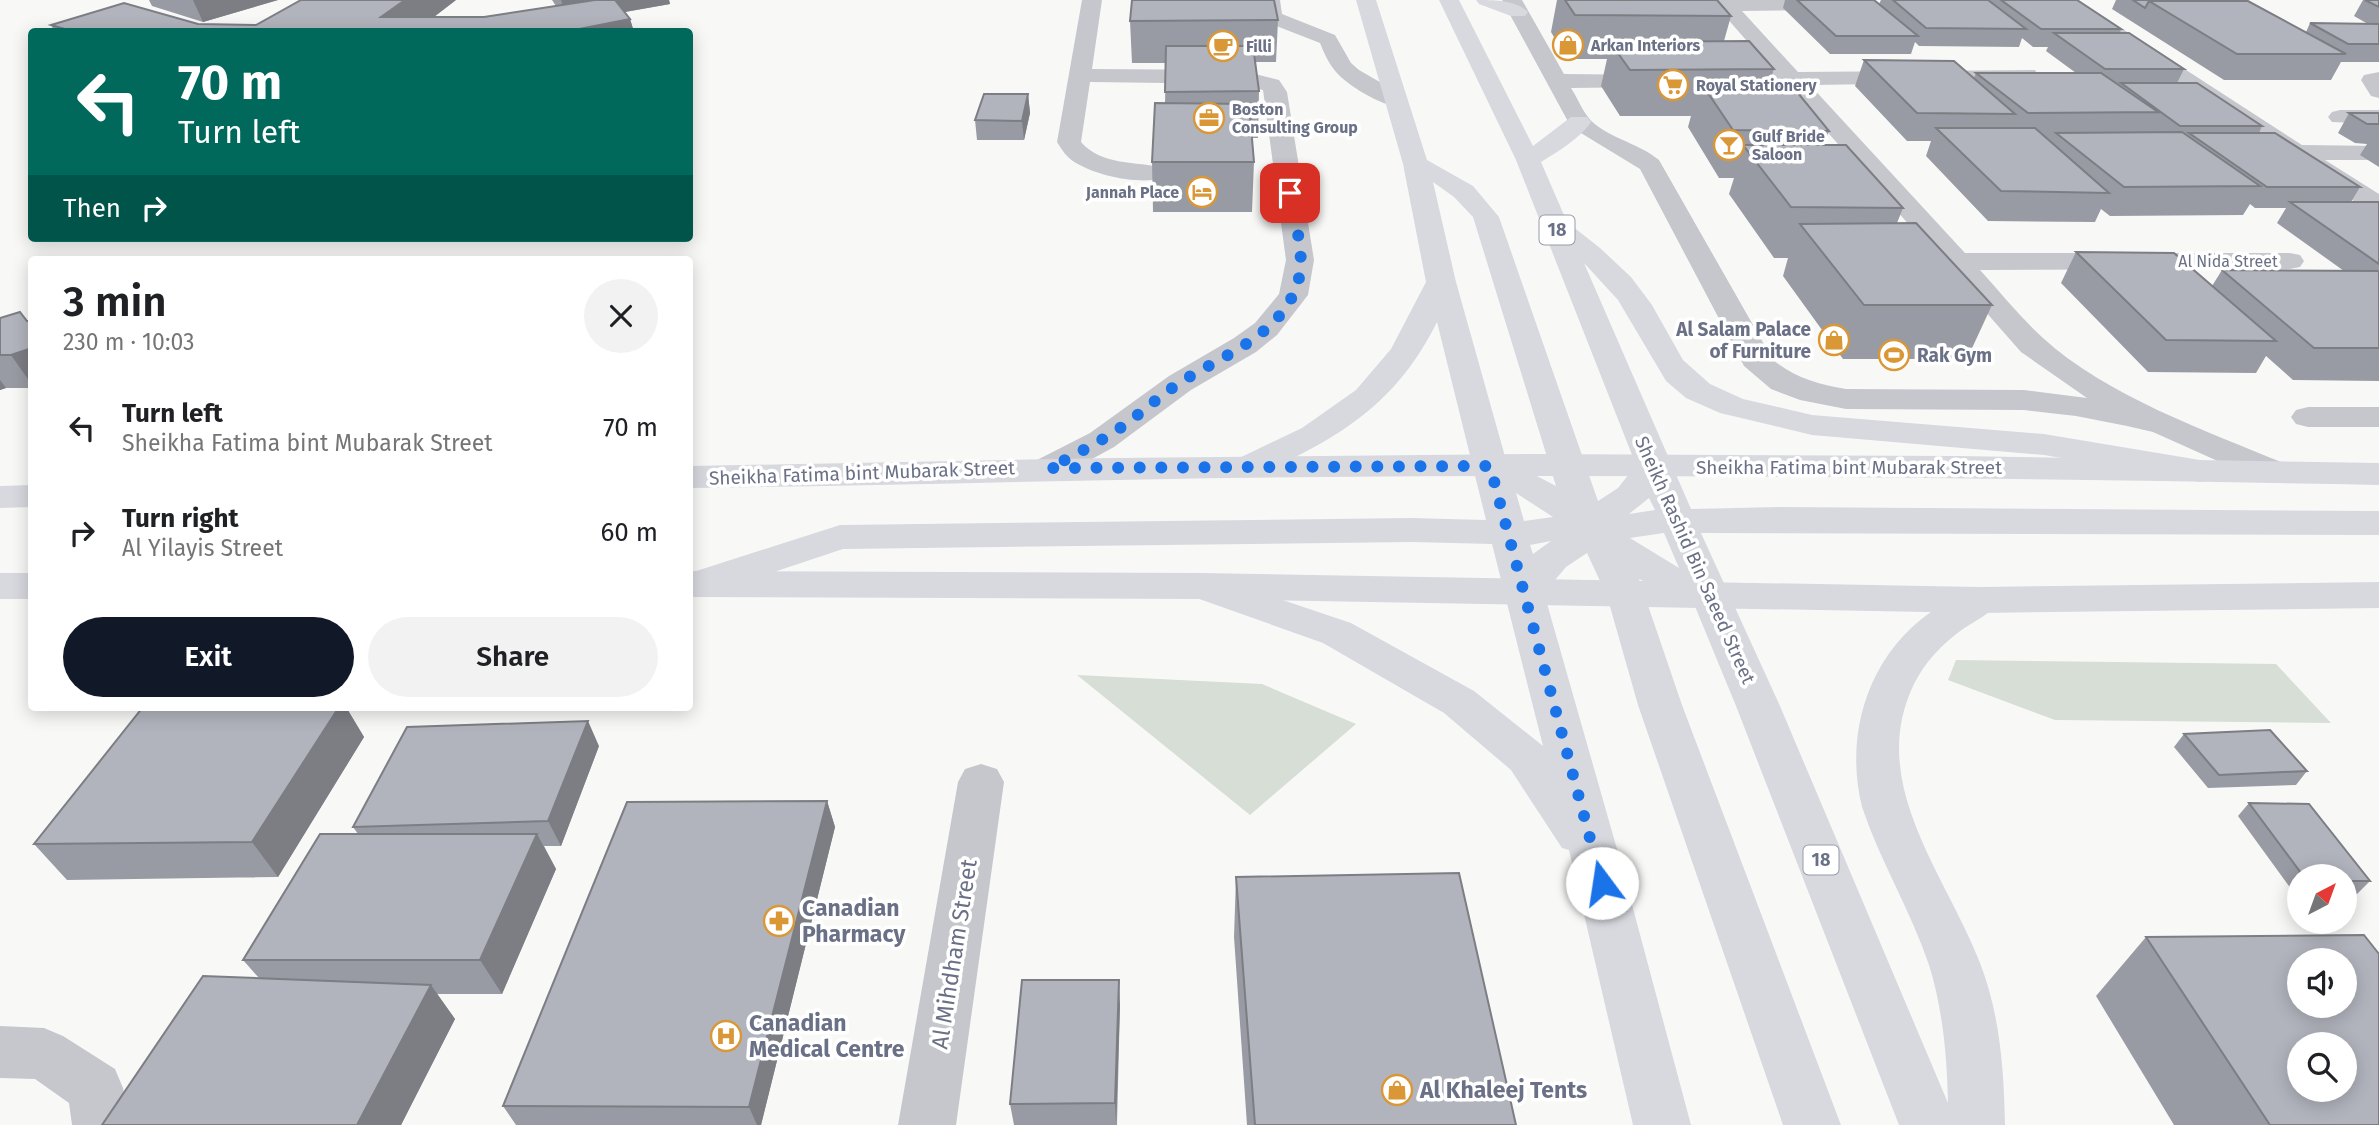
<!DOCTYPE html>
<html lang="en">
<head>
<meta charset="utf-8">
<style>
  body { margin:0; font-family:"Fira Sans",sans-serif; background:#f2f2f2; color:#202124; height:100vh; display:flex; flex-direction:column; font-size:26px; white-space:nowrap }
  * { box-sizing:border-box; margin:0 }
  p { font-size:23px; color:#757577 }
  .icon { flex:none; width:38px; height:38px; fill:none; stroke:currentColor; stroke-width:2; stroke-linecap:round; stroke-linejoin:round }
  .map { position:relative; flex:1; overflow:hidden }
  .details { position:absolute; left:28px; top:256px; width:665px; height:455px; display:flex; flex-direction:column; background:#fff; border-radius:7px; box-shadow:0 4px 18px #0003 }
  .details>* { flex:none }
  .banner { position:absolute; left:28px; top:28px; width:665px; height:214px; border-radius:7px; box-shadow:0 4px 18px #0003; background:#00695c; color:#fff; overflow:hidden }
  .needle { width:46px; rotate:41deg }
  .controls { position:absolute; left:2287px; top:864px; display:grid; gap:14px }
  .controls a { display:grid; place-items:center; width:70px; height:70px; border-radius:50%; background:#fff; box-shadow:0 4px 18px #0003; font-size:35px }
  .pin { position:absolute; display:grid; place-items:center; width:60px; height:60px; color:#fff; margin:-30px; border-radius:14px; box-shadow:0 4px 10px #0006 }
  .me { position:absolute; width:77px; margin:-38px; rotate:346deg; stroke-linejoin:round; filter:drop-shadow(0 0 5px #0008) }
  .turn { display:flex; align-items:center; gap:24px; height:147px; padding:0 35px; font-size:32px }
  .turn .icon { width:91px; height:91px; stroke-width:2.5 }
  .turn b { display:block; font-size:49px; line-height:60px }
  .then { display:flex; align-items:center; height:66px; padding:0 35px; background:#0003; gap:14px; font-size:26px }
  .round { display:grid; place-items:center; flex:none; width:74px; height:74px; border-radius:37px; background:#f2f2f2 }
  .summary { display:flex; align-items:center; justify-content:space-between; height:119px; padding:0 35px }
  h1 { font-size:42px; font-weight:600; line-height:52px }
  .button { display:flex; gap:14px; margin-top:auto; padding:14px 35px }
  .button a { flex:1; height:80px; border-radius:42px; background:#111827; color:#fff; font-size:28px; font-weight:600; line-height:80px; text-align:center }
  .button a+a { background:#f2f2f2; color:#202124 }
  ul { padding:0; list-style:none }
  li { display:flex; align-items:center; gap:21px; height:105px; padding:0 35px }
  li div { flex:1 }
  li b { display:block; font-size:26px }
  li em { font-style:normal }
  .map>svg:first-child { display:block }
  .green { fill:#d7ded6 }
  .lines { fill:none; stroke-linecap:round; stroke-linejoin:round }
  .street { fill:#c5c7cc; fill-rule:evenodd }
  .secondary { fill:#d8d9df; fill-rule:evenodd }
  .primary { fill:#d8d9df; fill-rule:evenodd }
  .wall { fill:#989ba3 }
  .shaded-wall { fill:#7c7e84 }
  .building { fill:#b1b4bd; stroke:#7c7e84; stroke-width:2; fill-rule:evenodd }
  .route { stroke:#1a73e8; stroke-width:12; stroke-dasharray:0 21.6 }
  .labels { text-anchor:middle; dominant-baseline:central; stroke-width:7; stroke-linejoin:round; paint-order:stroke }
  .far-poi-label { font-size:16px; font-weight:bold; fill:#6a7086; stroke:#fff; text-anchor:start }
  .far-street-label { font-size:16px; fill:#6a7086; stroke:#fff }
  .shield { fill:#fff; stroke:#979baa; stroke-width:2 }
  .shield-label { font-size:18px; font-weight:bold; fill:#6a7086 }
  .poi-label { font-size:19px; font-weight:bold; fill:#6a7086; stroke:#fff; text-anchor:end }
  .street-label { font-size:19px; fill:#6a7086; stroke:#fff }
  .near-poi-label { font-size:23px; font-weight:bold; fill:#6a7086; stroke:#fff; text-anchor:start }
  .near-street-label { font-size:23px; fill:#6a7086; stroke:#fff }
</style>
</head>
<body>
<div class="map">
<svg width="2379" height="1125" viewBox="0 0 2379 1125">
  <rect width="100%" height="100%" fill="#f8f9f7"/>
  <path class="green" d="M1956,660L2276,664L2331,723L2055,720L1948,680Z
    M1077,675L1262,684L1356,724L1250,815Z"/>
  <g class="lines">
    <path class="street" d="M1082,0H1102L1092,69L1239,70L1279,80L1287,92L1314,260L1308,295L1277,335L1256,352L1191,390L1114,447L1061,476L1049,479L1037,476L1031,468L1037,460L1090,433L1169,376L1234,338L1255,323L1279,294L1286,260L1263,90L1239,84L1090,82L1081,142C1102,166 1136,161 1164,168L1168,173L1164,178C1139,185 1098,176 1076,163C1067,158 1062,150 1057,142Z
      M1260,0H1280L1282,14L1335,35L1351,63L1359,70L1404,96L1407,101L1404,106C1387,110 1348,86 1336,72C1329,64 1324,53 1320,43L1266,22Z
      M1502,0H1522L1564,74L1661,75L1664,80L1661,85L1653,87L1571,88C1577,97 1581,108 1588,117C1602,136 1639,143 1659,160L1773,360C1796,378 1817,384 1846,389L2024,390L2087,398L2021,352L1786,85L1764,84L1761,79L1764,74L1774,72L1711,0H1842L1845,4L1842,8L1835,10L1742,11L1798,72L2035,70L2038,75L2035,80L2027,82L1810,85L1965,253H2290L2300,255L2304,261L2300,267L2290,269L1980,270C2001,293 2020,317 2043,338C2105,395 2208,432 2286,464L2291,472L2286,480L2273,483L2260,480L2153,432L2127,426L2076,416L2024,410L1846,409L1800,400L1771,389L1744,366L1640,169L1571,127Z
      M2055,0H2078L2302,145L2379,146V160H2325L2379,194V214L2370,212Z
      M2379,72V98L2371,96L2361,80L2364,75Z
      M2340,110H2379V124L2332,122L2328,117L2332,112Z
      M2308,407H2379V427H2308L2296,424L2291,417L2296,410Z
      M981,764L997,769L1004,782L956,1125H898L958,782L965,769Z
      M0,1026L44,1028L63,1036L115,1069L123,1088L130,1125H72L69,1103L35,1079L0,1078Z"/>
    <path class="secondary" d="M1534,454L1957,456L2379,463V485C2028,478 1677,474 1326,477C1114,478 902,486 690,488V466L1112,458Z
      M32,485V507L0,508V486Z
      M690,571L1202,573L1980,587L2379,582V608L1980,613L1202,599L690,597Z
      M0,573H32V599H0Z"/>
    <path class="primary" d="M1356,0H1376L1427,160L1473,186L1499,217L1598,501L1618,488L1636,465L1516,160L1439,0H1459L1533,146L1571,117H1587L1591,122C1579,139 1559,151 1541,162L1567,222L1600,248L1631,277L1652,305L1683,360L1710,384L1743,399L1812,415L2044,434L2200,460L2213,463L2218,471L2213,479L2200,482L2044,455L1812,435L1720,413L1686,398L1666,381L1618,300L1584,263L1691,509L1779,507L2379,511V535L1701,533L1780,706L1948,1103C1947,1057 1943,1010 1929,965C1911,911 1880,861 1862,807C1843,730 1871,648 1940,606C1958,594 1972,584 1994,590L2000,600C1991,614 1976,620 1963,629C1943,643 1925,662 1914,684C1866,783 1946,874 1980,963C2000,1014 2004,1070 2005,1125H1899L1736,706L1694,604L1639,579L1682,705L1841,1125H1783L1638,705L1607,596L1587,553L1566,567L1544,593L1619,856L1691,1125H1633L1569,850L1562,848L1511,770L1444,713L1323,643L1188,595L1182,586L1188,577L1202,573L1351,623L1474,691L1543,746L1492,544L1411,542L843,549L711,593L697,597L690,595V573L840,525L1411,518L1486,520L1437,322C1397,403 1340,438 1261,473L1249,477L1237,473L1231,466L1237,459L1302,428L1356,390L1391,349L1426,282L1403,164ZM1433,182L1454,197L1473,217L1556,486L1506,460L1456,282ZM1516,493L1553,517L1524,521ZM1649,498L1655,510L1629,514ZM1664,533L1679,568L1630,538ZM1551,541L1533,554L1530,545Z
      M1476,0C1493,0 1516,0 1528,12L1525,16H1511L1479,4Z"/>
  </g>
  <path class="wall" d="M149,0H278L203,22L152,6Z
    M456,0L434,17H484L556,6L552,0H669L670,4L625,12L630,19L634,32H55L51,25L198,24L256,25Z
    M1557,0H1717L1731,16L1724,41L1774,69L1770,82L1829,131L1824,145L1903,208L1897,223L1992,305L1967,359H1843L1783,276L1788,258H1774L1729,194L1734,178H1719L1688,127L1691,116H1620L1601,86L1607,59H1567L1551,32Z
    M1785,0H1874L1879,4L1881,0H2077L2121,29L2120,33L2184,69L2177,83L2262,126L2259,133L2360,187L2351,202H2379V381L2293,380L2266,356L2256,373L2148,372L2061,283L2076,252L2212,286L2222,270L2344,271L2277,223L2286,208H2255L2250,204L2243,215L2110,216L2101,209L2095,222L1988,221L1926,156L1931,141H1907L1855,86L1864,60L1974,78L1976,73H2076L2046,51L2048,47H2033L2022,38L2019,47L1919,46L1915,42L1911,54H1830L1783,8Z
    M2116,0H2231L2306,32L2310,23L2368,24L2354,16L2363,0H2379V62H2341L2331,80H2224L2112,9Z
    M1278,20L1276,62H1255L1259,91L1258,138H1252L1254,162L1252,212H1153L1152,162L1165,103L1166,63H1132L1130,21Z
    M1028,94L1030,113L1024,140H977L975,120Z
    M2349,113H2379V167L2360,155L2367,144L2355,143L2338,133Z
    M0,318L32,321V388H6L0,390Z
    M143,707H346L364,737L278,877L67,880L34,844Z
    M2184,734L2307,771L2296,785L2208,788L2174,747Z
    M599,746L561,846H544L556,869L502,994H437L455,1019L401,1125H102L259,978L243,960L358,834L353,827Z
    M827,801L835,827L761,1125H516L503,1106Z
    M2249,803L2370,881L2357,894H2345V877H2300V894L2294,893L2238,816Z
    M1236,877L1516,1125H1247L1234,937Z
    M2146,937L2379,1125H2174L2096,996Z
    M1120,1005L1117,1125H1014L1010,1104Z"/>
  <path class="shaded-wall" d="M193,0H278L203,22Z
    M405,0H456L414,32L381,17Z
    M561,0H669L670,4L568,22Z
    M630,19L634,32H564Z
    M1028,94L1030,113L1024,140L1022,121Z
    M32,348V385L11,355Z
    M0,380L6,388L0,390Z
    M339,707H346L364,737L278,877L252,842Z
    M588,721L599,746L561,846L548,821Z
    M827,801L835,827L761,1125H757L749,1107Z
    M537,834L556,869L502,994L480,960Z
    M1119,980L1120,1005L1116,1125L1115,1103Z
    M431,985L455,1019L401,1125H357Z"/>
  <path class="building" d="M301,0H405L381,17H484L595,0H615L630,19L564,32H75L51,25L124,3L198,24L256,25Z
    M1132,0H1274L1278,20L1130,21Z
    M1565,0H1717L1731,16L1575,15Z
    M1797,0H1874L1918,36H1836Z
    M1893,0H1988L2026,29L1926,28Z
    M2001,0H2077L2121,29H2041Z
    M2133,0H2231L2232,1H2149L2145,8Z
    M2365,0H2379V7Z
    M2149,1H2248L2346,54H2237Z
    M2310,23L2379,24V44H2348Z
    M2054,33H2129L2184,69H2105Z
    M1749,41L1774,69L1630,70L1610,42Z
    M1166,46H1253L1259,91L1165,92Z
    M1864,60L1954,61L2015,114L1917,113Z
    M1976,73H2101L2158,112L2028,113Z
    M1700,81L1789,82L1829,131L1733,130Z
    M2121,83H2197L2262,126H2180Z
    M984,94H1028L1022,121L975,120Z
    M1155,103L1249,104L1254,162H1152Z
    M2349,113H2379V124H2367Z
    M1936,128H2035L2109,193L2001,191Z
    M2182,132L2260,186L2124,187L2056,133Z
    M2189,133H2275L2360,187H2267Z
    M1743,145H1846L1903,208L1791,207Z
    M2290,202H2379V264Z
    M1916,223L1992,305H1864L1800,224Z
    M2076,252L2174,253L2276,341L2166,340Z
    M2222,270L2378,271L2379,272V348H2314Z
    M20,312L27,321H32V348L11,355H0V318Z
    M143,707H339L252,842L34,844Z
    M588,721L548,821L353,827L407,727Z
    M2270,730L2307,771L2219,775L2184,734Z
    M827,801L749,1107L503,1106L627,802Z
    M2249,803L2309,804L2370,881H2345V877H2304Z
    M320,834H537L480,960H243Z
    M1459,873L1516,1125H1255L1236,877Z
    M2364,935L2379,954V1125H2270L2146,937ZM2300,961H2345V1006H2300ZM2300,1045H2345V1090H2300Z
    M203,976L431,985L357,1125H102Z
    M1022,980H1119L1115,1103L1010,1104Z"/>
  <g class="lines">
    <path class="route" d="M1290,193C1294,219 1305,252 1299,278C1285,335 1222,355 1178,384C1159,397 1142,412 1123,426C1100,442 1075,455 1049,468L1490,466L1602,883"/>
  </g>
  <defs>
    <g id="shop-ring" transform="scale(1.575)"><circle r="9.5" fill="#fff" stroke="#da9736" stroke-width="1.5"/><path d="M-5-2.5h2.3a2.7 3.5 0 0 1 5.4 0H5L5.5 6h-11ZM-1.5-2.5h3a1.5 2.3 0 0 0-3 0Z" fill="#da9736"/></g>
    <g id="cafe-ring" transform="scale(1.575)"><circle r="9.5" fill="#fff" stroke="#da9736" stroke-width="1.5"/><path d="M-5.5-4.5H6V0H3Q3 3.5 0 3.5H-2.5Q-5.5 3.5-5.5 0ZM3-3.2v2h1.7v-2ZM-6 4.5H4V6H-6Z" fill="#da9736"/></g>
    <g id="supermarket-ring" transform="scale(1.575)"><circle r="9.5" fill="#fff" stroke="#da9736" stroke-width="1.5"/><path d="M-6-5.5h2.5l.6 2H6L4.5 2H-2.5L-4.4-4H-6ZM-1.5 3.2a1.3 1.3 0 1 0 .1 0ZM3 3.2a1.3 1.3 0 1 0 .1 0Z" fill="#da9736"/></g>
    <g id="office-ring" transform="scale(1.575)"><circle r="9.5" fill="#fff" stroke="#da9736" stroke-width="1.5"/><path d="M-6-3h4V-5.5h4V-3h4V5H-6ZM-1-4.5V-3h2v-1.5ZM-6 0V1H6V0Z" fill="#da9736"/></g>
    <g id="bar-ring" transform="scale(1.575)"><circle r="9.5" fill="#fff" stroke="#da9736" stroke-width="1.5"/><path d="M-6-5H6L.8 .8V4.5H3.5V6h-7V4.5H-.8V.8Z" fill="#da9736"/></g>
    <g id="hotel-ring" transform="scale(1.575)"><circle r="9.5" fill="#fff" stroke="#da9736" stroke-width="1.5"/><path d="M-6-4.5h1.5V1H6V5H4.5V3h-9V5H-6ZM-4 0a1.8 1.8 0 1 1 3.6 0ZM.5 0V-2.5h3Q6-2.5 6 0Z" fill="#da9736"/></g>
    <g id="stadium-ring" transform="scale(1.575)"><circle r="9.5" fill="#fff" stroke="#da9736" stroke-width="1.5"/><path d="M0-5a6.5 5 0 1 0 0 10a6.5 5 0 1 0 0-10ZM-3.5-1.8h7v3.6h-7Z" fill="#da9736"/></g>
    <g id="pharmacy-ring" transform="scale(1.575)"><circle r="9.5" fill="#fff" stroke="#da9736" stroke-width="1.5"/><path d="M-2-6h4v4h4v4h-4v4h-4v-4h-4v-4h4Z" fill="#da9736"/></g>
    <g id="hospital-ring" transform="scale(1.575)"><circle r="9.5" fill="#fff" stroke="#da9736" stroke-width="1.5"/><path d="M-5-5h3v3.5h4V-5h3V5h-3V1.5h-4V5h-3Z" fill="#da9736"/></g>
  </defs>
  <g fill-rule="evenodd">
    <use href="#shop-ring" x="1568" y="45"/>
    <use href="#cafe-ring" x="1223" y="46"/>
    <use href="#supermarket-ring" x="1673" y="85"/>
    <use href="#office-ring" x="1209" y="118"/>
    <use href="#bar-ring" x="1729" y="145"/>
    <use href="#hotel-ring" x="1202" y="192"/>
    <use href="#shop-ring" x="1834" y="340"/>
    <use href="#stadium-ring" x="1894" y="355"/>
    <use href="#pharmacy-ring" x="779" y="921"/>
    <use href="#hospital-ring" x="726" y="1036"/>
    <use href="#shop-ring" x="1397" y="1090"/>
  </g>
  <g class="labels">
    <g class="far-poi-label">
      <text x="1591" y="45">Arkan Interiors</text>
      <text x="1246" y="46">Filli</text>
      <text x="1696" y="85">Royal Stationery</text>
      <text x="1232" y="109">Boston<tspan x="1232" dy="18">Consulting Group</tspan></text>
      <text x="1752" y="136">Gulf Bride<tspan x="1752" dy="18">Saloon</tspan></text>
      <text x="1179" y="192" text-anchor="end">Jannah Place</text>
    </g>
    <g class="far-street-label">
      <text x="2228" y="261">Al Nida Street</text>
    </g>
    <g class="shield">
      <rect x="1539.5" y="215.5" width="35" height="29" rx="5"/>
      <rect x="1803.5" y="845.5" width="35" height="29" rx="5"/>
    </g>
    <g class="shield-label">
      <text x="1557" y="230">18</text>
      <text x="1821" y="860">18</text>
    </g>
    <g class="poi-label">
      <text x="1811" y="329">Al Salam Palace<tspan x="1811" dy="22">of Furniture</tspan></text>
      <text x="1917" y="355" text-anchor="start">Rak Gym</text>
    </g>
    <g class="street-label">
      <text x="1849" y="467">Sheikha Fatima bint Mubarak Street</text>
      <text transform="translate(862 473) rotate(-2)">Sheikha Fatima bint Mubarak Street</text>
      <text transform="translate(1695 560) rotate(66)">Sheikh Rashid Bin Saeed Street</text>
    </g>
    <g class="near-poi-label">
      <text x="802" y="908">Canadian<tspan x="802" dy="26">Pharmacy</tspan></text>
      <text x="749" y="1023">Canadian<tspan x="749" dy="26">Medical Centre</tspan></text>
      <text x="1420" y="1090">Al Khaleej Tents</text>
    </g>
    <g class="near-street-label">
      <text transform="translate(954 954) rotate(-81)">Al Mihdham Street</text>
    </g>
  </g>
</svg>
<div class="controls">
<a><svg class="needle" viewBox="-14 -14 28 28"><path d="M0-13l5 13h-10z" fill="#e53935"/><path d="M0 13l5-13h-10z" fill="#757577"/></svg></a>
<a><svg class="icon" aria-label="sound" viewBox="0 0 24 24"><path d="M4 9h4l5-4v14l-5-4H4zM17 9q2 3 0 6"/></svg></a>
<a><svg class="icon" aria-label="search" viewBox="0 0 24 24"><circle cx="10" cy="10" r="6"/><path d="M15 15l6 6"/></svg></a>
</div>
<div class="pin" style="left:1290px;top:193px;background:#d93025"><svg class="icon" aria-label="arrive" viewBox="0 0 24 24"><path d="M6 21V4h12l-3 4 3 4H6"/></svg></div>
<svg class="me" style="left:1602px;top:883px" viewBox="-20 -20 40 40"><circle r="19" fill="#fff"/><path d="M0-13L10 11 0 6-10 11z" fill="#1a73e8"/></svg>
<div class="banner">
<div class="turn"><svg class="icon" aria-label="left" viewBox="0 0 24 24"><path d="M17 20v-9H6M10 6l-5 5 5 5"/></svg><div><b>70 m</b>Turn left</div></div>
<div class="then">Then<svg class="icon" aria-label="right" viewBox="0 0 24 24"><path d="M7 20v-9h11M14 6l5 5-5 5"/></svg></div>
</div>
<section class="details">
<div class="summary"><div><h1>3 min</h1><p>230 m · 10:03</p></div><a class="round"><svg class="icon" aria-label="close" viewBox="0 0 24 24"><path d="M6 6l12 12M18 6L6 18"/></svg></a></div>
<ul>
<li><svg class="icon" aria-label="left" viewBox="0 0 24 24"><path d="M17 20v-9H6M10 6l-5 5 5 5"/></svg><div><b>Turn left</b><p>Sheikha Fatima bint Mubarak Street</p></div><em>70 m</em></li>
<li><svg class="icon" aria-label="right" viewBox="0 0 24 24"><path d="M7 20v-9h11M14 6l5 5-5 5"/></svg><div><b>Turn right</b><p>Al Yilayis Street</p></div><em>60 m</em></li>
</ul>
<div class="button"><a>Exit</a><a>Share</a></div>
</section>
</div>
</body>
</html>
